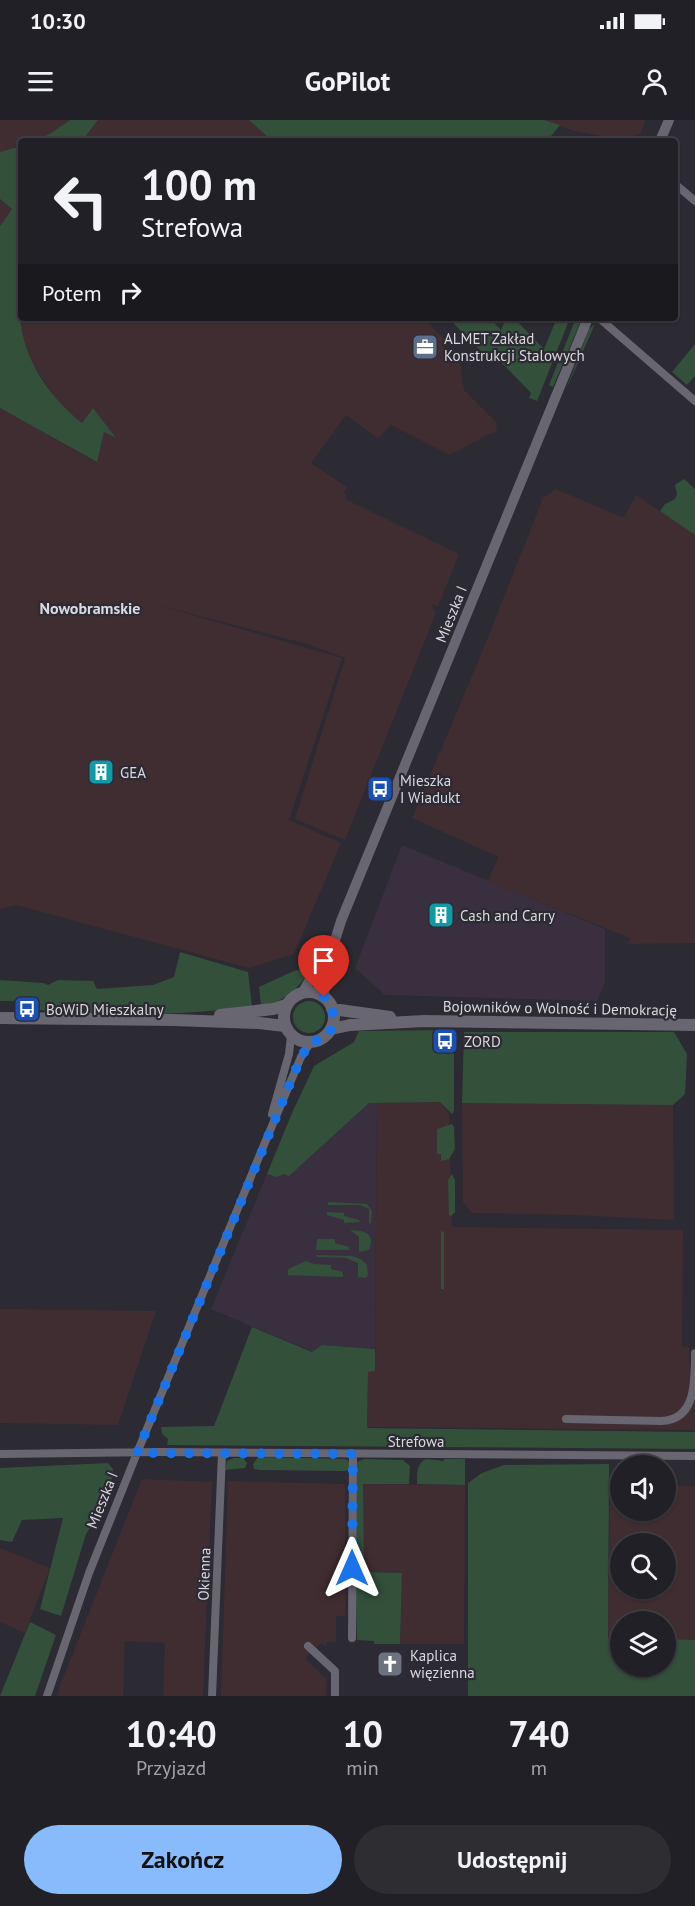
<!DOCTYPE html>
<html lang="pl">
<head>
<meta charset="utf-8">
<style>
  body { margin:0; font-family:"PT Sans",sans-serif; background:#2d2d32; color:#f1f3f6; height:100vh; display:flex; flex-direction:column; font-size:22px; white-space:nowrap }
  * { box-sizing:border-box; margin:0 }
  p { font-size:20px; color:#a2a3a7 }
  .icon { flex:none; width:33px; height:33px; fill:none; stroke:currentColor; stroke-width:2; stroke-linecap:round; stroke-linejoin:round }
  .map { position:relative; height:1576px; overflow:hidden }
  .drawer { display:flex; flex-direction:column; background:#212026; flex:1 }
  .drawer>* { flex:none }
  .hud { position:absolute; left:18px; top:18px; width:660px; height:183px; border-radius:6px; box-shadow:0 2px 4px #0004,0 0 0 2px #3e3e43; background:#212026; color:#f1f3f6; overflow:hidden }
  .buttons { position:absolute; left:610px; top:1335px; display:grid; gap:12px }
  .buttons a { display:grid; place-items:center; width:66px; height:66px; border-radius:50%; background:#212026; box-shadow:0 2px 4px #0004,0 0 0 2px #3e3e43; font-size:30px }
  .pin { position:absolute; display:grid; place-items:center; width:51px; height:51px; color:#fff; margin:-62px -26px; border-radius:50% 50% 50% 0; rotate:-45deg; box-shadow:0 0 6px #0007 }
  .pin .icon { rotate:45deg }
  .me { position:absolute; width:66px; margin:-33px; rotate:0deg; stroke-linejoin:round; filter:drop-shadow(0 0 4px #0008) }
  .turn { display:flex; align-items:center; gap:21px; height:126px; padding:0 24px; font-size:27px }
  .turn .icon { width:78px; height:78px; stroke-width:2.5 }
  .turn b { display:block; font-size:42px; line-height:51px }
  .then { display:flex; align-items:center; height:57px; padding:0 24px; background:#0003; gap:12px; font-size:22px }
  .eta { display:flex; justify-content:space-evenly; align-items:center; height:102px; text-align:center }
  .eta b { font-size:36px; font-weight:800; line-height:42px }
  .button { display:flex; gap:12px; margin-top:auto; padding:12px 24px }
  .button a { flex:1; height:69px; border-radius:36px; background:#87bbfb; color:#111; font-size:24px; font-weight:800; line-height:69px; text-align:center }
  .button a+a { background:#2d2d32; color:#f1f3f6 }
  .status { display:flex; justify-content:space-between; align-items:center; height:42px; padding:0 30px; background:#212026; direction:ltr }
  .status svg { height:16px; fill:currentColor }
  header { display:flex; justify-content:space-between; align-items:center; height:78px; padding:0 24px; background:#212026; font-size:27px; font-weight:800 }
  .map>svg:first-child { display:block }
  .commercial { fill:#392f3e }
  .industrial { fill:#402d32; fill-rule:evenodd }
  .green { fill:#33503b }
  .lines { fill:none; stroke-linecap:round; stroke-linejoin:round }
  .minor { stroke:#686670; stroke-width:8 }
  .tertiary { stroke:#686670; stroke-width:10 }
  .secondary { stroke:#686670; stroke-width:12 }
  .route { stroke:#1a73e8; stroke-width:10; stroke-dasharray:0 18 }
  .labels { text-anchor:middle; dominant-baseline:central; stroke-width:4.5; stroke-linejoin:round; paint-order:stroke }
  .poi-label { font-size:15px; fill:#dad9de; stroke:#2c2a33; text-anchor:start }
  .street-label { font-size:15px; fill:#dad9de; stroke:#2c2a33 }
  .neighbourhood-label { font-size:16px; font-weight:bold; fill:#dad9de; stroke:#2c2a33 }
</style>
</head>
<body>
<div class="status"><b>10:30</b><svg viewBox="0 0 49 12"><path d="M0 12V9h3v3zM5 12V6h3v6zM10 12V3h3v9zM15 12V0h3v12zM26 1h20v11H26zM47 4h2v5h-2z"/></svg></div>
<header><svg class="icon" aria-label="menu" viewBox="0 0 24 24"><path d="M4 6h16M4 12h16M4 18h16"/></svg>GoPilot<svg class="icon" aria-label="person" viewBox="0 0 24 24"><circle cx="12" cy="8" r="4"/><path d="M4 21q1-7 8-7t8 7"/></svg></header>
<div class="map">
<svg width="695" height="1576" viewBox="0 0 695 1576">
  <rect width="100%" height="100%" fill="#2c2a33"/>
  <path class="commercial" d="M402,725L605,809V862L597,881L385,875L355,848Z
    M343,981L377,983L375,1229L322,1225L313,1232L211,1189L292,993Z"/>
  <path class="industrial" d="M0,0H70L51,13L35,21H21V26L0,32Z
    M98,0H249L272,21H82Z
    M544,0H646L641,13L625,20L574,11Z
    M0,79L12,89L0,106Z
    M21,161V198H423L445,220L442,225L460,241L464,270L497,303L496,312L489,314L450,335L391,305L378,318L346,295L311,343L347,367L344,371L347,380L459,434L438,486L431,484L436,493L345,720L295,699L345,538L307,524L154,484L342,538L289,700L341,723L294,834L249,848L16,785L0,789V288L96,342L104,312L114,317L93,289L82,303L59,284L34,246L25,228L20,202L18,181Z
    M556,369L624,398L636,375L695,415V823L628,824L630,818L487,761L499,737L412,698L482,532L543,378Z
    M440,982L449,993L452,1107L683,1110L682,1226L689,1227L690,1269H695V1310L367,1307L368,1251H375L377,983Z
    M462,983L673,985L674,1100L575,1095L472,1093L463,1082Z
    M0,1189L156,1191L118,1305L0,1303Z
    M142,1359L212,1362L203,1576H163L165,1523L125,1521L123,1576H56Z
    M228,1361L345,1364V1496H336V1522H326V1526L321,1523L305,1538L327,1560L326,1576H221Z
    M363,1364L465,1365L464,1524H400L402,1453L364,1452Z
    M610,1365H621V1390H666V1366H695V1520L666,1519V1502H621V1519H608ZM621,1424H666V1468H621Z
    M0,1428L50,1448L25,1513L0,1502Z"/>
  <path class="green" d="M70,0H98L82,21H35L51,13Z
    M249,0H544L560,5L547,21H272Z
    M21,26V161C12,220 38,267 82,303L93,288L116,318L104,312L97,342L0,288V106L12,89L0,79V32Z
    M490,198L501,210L506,198H514L544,229L557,198H570L537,281L529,278L531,273L499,240L493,243L449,199Z
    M576,198H582L553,267L549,265Z
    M595,204L565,272L589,209Z
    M695,224V256L687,265L672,252Z
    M684,359L695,369V415L660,391L665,384L675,379L677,374L675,365Z
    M180,832L248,852L252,887C179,895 104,898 31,889L32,881H0V860L43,863L48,865L58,860L93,861L97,869L153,865L174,857Z
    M296,850L309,852C295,872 285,881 261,886L259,867Z
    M293 897a16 16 0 1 1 32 0a16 16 0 1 1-32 0Z
    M450,910L454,915V991L452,994L440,982L369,983L289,1056L284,1054L277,1057L267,1054L292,993L314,946L354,922L359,911Z
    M464,912H674L687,934L685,974L673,985L462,983Z
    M452,1004L454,1007L455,1029L449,1039L441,1041V1034H437V1009Z
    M452,1054L455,1060V1092L451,1096L449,1095L448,1060Z
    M328,1082L367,1084L372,1091L371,1104L369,1103V1089L360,1085H328Z
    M327,1092L344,1093V1096L359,1100L360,1102L344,1103V1100L327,1095Z
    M350,1110C364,1111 376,1112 369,1130L359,1132V1117Z
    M441,1111L444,1112V1169H441Z
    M317,1119H335V1123L349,1127V1130H316Z
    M317,1135L352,1136L361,1139L367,1145L368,1155L366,1158L358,1157V1143L346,1138L317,1137L316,1136Z
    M306,1141L314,1144L331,1145V1149L343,1152V1157L288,1155V1149Z
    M252,1207L312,1232L322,1225L375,1229V1251L368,1252L367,1307L368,1308L695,1312V1329L167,1325L168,1319L162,1314L161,1307L214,1306Z
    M258,1337L343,1339L348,1340L350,1345L348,1350L344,1351L260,1350L254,1349L253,1344Z
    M234,1338H243L247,1343L245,1348L225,1350L227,1341Z
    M364,1339L403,1340L410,1346L409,1364H363L364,1437L360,1435L356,1425L357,1342Z
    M426,1339L444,1341V1339H465V1365L417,1364C417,1355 416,1344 426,1339Z
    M108,1343L113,1349L112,1359L98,1396L86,1414L61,1496L40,1489L63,1398L22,1400L12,1422L0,1420V1348Z
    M609,1344L608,1519H621V1546H666V1519L695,1520V1576H468V1363L482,1353L504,1345Z
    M364,1446V1452L402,1453L400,1524H374V1521L357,1520L355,1451L358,1447Z
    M30,1502L56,1515L35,1576H0Z"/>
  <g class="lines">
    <path class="minor" d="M675,64L695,81
      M599,198L695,281
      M272,994L289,934L291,916
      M566,1299L661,1301C695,1300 695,1265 695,1233
      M0,1334L161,1332L695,1336
      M352,1518L353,1334
      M308,1526L335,1551V1576
      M47,1576L89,1453L137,1333L261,1032L301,937L310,923
      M212,1576L222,1333"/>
    <path class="tertiary" d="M660,21L669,0
      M303,872L329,825
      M324,877L325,853L341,801L588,198"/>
    <path class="secondary" d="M284 897a25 25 0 1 1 50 0a25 25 0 1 1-50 0Z
      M332,889L390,897
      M220,895L273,889L286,885
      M0,898L174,900L259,903L285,906
      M331,909L350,905L424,901L695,905"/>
  </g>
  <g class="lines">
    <path class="route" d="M324,877C334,888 338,904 326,916C321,921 313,920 309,925C306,928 304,933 301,937L137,1333L353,1334L352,1448"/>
  </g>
  <defs>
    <g id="office-square" transform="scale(1.35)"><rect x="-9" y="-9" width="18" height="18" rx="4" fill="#5c6f8a" stroke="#2c2a33"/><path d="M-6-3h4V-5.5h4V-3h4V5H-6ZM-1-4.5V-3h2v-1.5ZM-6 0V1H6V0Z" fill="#fff"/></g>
    <g id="building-square" transform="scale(1.35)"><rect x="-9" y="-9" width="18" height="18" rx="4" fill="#0f9aa8" stroke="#2c2a33"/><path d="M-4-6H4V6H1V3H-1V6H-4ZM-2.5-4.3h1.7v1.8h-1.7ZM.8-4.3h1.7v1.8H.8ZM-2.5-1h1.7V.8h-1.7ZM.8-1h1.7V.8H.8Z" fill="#fff"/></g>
    <g id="bus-square" transform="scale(1.35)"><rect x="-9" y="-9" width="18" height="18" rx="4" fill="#1a4fb4" stroke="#2c2a33"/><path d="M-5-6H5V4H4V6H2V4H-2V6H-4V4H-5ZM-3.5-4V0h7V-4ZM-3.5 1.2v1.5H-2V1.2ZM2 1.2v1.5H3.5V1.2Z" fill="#fff"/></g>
    <g id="church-square" transform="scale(1.35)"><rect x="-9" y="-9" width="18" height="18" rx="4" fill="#6b7280" stroke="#2c2a33"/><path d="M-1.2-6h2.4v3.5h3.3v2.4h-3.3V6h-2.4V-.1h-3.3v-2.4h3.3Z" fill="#fff"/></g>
  </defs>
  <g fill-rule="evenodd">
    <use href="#office-square" x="425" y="227"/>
    <use href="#building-square" x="101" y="652"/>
    <use href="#bus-square" x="380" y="669"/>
    <use href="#building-square" x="441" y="795"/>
    <use href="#bus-square" x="27" y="889"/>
    <use href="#bus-square" x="445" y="921"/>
    <use href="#church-square" x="390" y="1544"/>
  </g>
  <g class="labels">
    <g class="poi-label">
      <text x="444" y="218">ALMET Zakład<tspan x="444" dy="17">Konstrukcji Stalowych</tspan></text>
      <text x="120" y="652">GEA</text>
      <text x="400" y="660">Mieszka<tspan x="400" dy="17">I Wiadukt</tspan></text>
      <text x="460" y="795">Cash and Carry</text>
      <text x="46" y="889">BoWiD Mieszkalny</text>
      <text x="464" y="921">ZORD</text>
      <text x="410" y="1535">Kaplica<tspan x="410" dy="17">więzienna</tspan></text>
    </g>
    <g class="street-label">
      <text transform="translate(451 494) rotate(-68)">Mieszka I</text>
      <text transform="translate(560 888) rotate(1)">Bojowników o Wolność i Demokrację</text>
      <text x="416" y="1321">Strefowa</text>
      <text transform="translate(102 1380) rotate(-68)">Mieszka I</text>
      <text transform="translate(204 1454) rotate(-88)">Okienna</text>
    </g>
    <g class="neighbourhood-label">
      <text x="90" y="488">Nowobramskie</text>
    </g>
  </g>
</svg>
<div class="buttons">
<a><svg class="icon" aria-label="sound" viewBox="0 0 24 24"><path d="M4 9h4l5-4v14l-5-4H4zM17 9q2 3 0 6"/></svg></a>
<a><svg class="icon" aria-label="search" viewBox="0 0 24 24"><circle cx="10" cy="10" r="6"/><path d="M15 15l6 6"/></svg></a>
<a><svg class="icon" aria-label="layers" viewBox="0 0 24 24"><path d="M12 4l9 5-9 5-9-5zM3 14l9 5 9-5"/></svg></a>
</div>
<div class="pin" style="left:324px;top:877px;background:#d93025"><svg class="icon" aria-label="arrive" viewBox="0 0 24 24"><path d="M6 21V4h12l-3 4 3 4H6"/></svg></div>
<svg class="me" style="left:352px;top:1448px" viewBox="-20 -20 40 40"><path d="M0-17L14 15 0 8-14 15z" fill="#1a73e8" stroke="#fff" stroke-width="4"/></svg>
<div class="hud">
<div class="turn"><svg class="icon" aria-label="left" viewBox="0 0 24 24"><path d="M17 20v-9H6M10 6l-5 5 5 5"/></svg><div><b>100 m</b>Strefowa</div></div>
<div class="then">Potem<svg class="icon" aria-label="right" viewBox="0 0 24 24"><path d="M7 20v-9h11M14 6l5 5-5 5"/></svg></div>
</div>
</div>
<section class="drawer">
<div class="eta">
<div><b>10:40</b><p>Przyjazd</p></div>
<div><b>10</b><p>min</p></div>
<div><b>740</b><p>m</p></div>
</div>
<div class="button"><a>Zakończ</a><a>Udostępnij</a></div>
</section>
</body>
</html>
